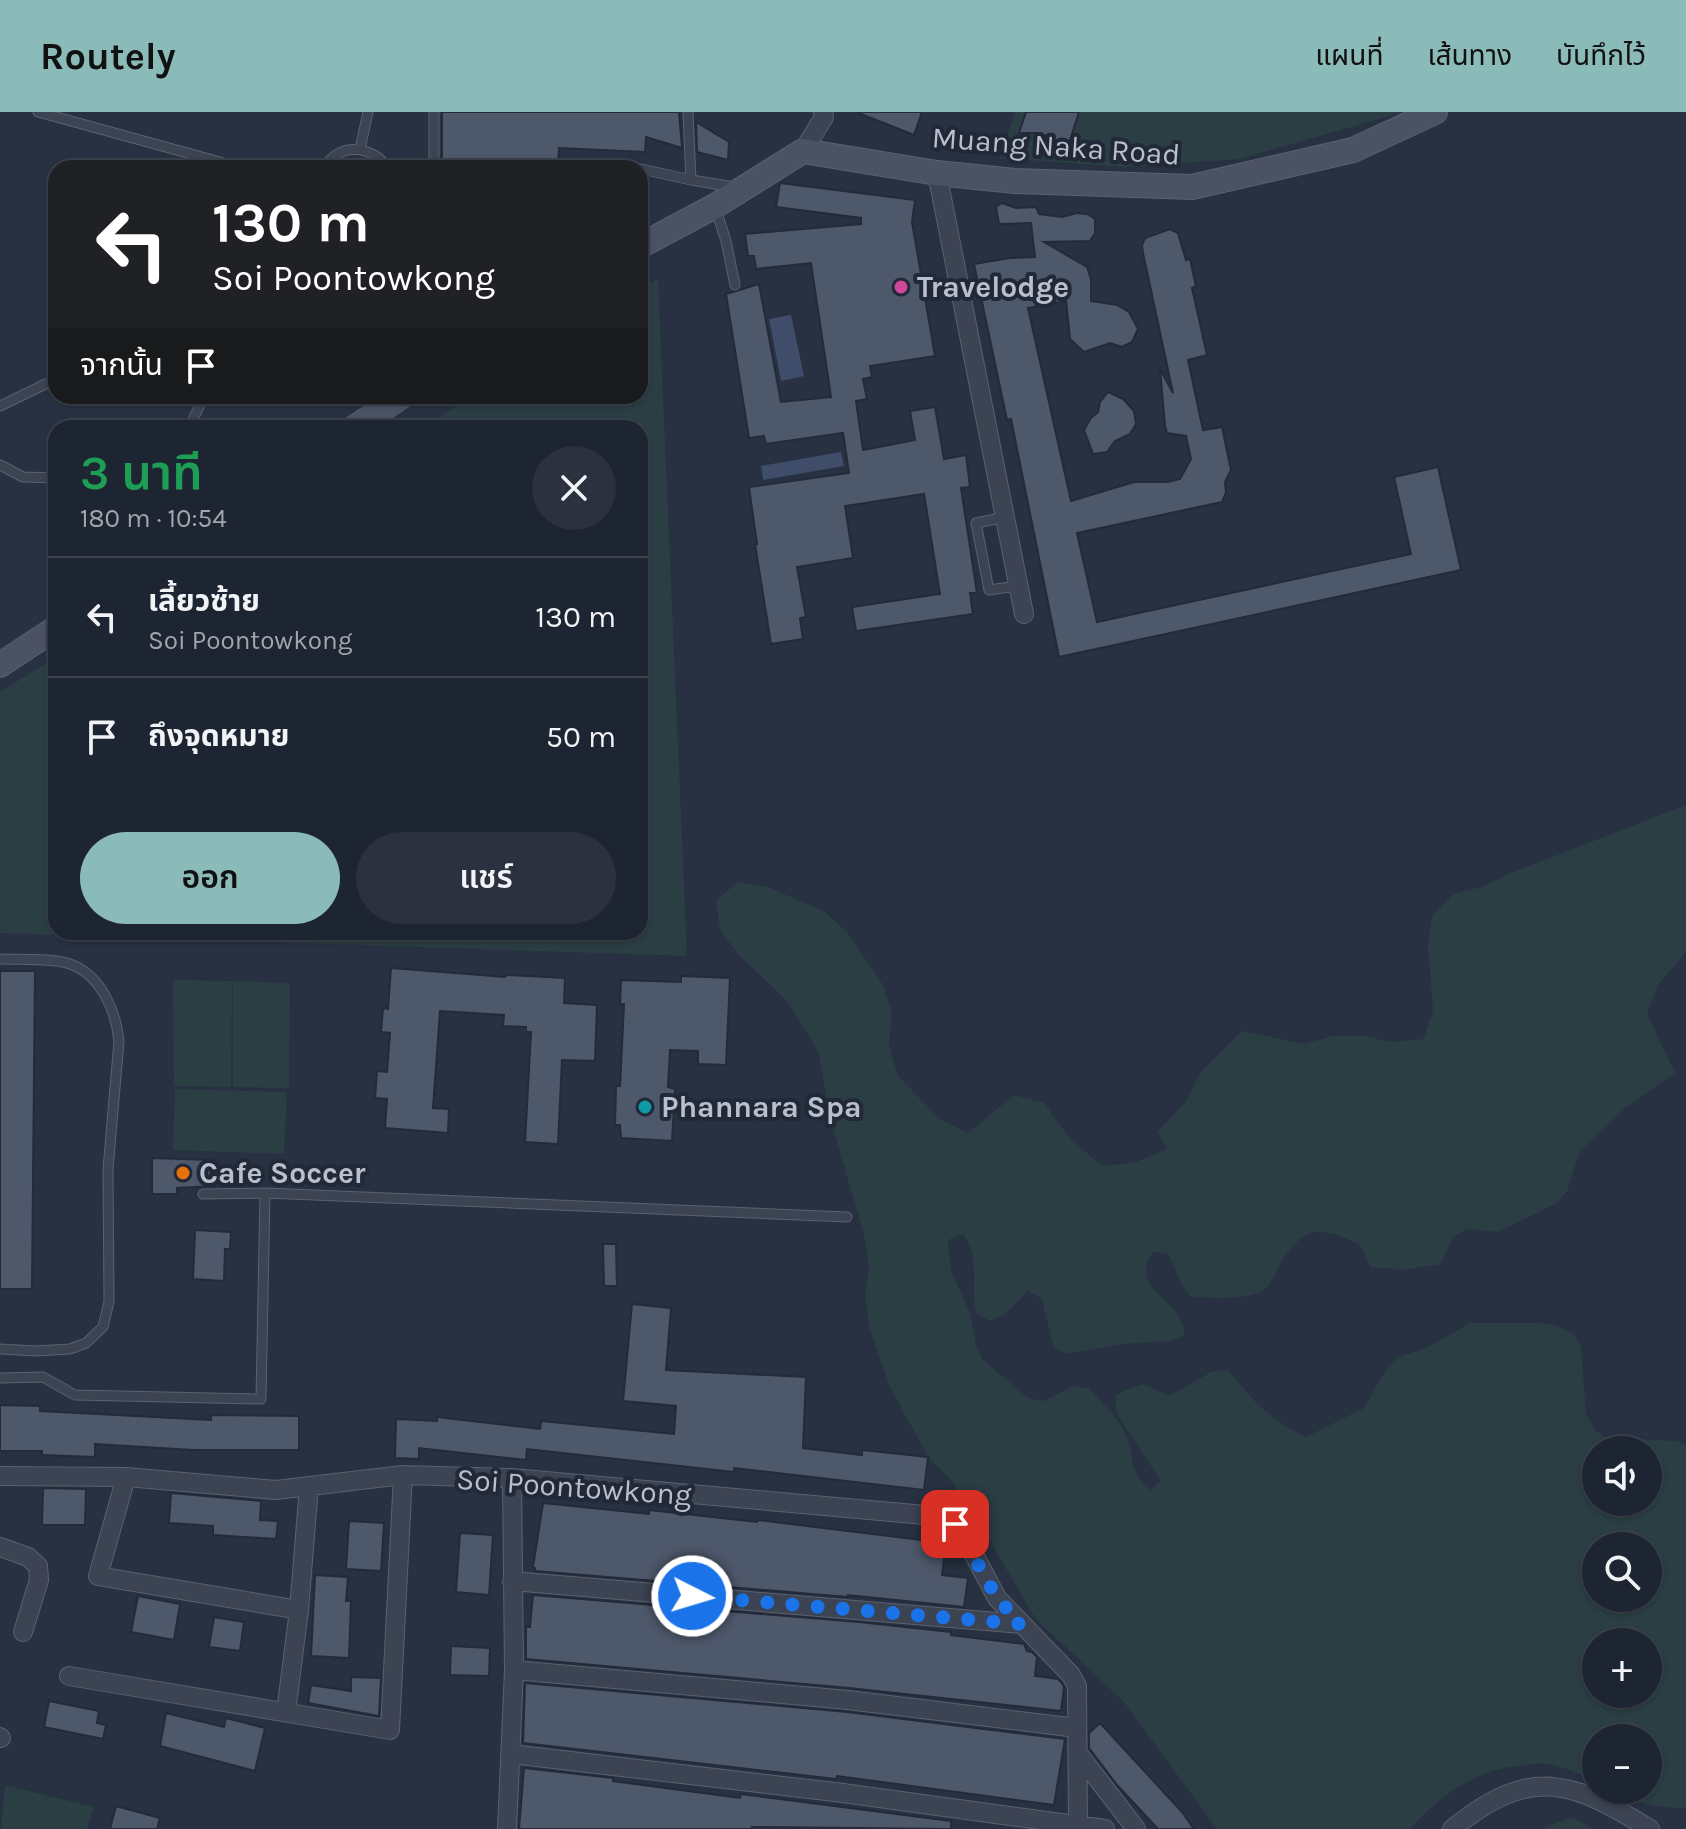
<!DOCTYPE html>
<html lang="th">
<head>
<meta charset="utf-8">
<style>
  body { margin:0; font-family:Karla,"Noto Sans Thai",sans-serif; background:#2b313e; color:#f1f3f6; height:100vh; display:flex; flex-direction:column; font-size:30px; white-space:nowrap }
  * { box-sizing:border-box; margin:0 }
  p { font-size:26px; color:#a1a5ac }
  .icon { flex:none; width:44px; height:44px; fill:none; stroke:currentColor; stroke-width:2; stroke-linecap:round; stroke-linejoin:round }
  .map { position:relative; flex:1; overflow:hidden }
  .side { position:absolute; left:48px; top:308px; width:600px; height:520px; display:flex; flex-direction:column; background:#1e2532; border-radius:24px; box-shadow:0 2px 6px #0004,0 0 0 2px #3c424d }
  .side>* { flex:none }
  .hud { position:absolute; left:48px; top:48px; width:600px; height:244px; border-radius:24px; box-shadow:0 2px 6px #0004,0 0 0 2px #3c424d; background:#202124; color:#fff; overflow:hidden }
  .buttons { position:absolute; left:1582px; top:1324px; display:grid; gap:16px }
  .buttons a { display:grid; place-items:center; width:80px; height:80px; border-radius:50%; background:#1e2532; box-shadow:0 2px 6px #0004,0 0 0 2px #3c424d; font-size:40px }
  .pin { position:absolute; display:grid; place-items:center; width:68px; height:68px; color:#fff; margin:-34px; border-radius:16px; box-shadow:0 4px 12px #0006 }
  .me { position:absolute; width:88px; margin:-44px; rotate:95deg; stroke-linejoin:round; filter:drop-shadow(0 0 6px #0008) }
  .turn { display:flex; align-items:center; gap:28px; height:168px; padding:0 32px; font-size:36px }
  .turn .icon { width:104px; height:104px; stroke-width:2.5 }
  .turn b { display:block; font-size:56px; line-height:68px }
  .then { display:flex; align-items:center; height:76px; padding:0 32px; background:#0003; gap:16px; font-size:30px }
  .round { display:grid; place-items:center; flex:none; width:84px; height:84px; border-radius:42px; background:#2b313e }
  .overview { display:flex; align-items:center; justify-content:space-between; height:136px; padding:0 32px }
  h1 { font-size:48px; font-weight:600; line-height:60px; color:#1e9e55 }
  .cta { display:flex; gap:16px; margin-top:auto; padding:16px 32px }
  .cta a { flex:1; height:92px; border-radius:48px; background:#8bbbb9; color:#111; font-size:32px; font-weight:600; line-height:92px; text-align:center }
  .cta a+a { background:#2b313e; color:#f1f3f6 }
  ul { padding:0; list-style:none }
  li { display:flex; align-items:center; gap:24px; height:120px; padding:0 32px; border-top:2px solid #3c424d }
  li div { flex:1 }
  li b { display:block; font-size:30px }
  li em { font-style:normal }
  header { display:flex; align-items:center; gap:48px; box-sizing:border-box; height:112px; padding:0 40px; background:#8bbbb9; color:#111 }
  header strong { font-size:38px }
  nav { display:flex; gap:44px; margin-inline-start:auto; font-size:28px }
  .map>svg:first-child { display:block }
  .green { fill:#2a3e43; fill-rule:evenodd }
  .water { fill:#3f4d6a }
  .building { fill:#4e586b; stroke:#232a39; stroke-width:2 }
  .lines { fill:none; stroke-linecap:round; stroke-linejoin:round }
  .lane-casing { stroke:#5a616f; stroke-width:11 }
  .street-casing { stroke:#5a616f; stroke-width:20 }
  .secondary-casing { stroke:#5a616f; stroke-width:26 }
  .lane { stroke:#3c4352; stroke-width:9 }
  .street { stroke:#3c4352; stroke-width:18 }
  .secondary { stroke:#4a5264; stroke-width:24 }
  .route { stroke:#1a73e8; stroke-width:14; stroke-dasharray:0 25.2 }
  .hotel-dot { fill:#d1479c; stroke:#212837; stroke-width:3 }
  .culture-dot { fill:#0f9aa8; stroke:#212837; stroke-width:3 }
  .food-dot { fill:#e8710a; stroke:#212837; stroke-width:3 }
  .labels { text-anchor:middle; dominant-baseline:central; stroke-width:8; stroke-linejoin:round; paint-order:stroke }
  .street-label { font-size:30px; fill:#b9bfcc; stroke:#212837 }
  .poi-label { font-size:30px; font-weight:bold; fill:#b9bfcc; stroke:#212837; text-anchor:start }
</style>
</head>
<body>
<header>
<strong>Routely</strong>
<nav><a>แผนที่</a><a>เส้นทาง</a><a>บันทึกไว้</a></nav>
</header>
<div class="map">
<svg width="1686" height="1717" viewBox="0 0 1686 1717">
  <rect width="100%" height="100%" fill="#283142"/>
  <path class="green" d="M1015,0H1403L1240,47L1125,55L1000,46Z
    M658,167L687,844L0,821V580L56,545V820H640V316H421L472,284H640V178Z
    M1686,693V840L1657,874L1647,902L1675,961L1625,996L1580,1039L1567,1079L1557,1091L1498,1120L1466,1117L1453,1125L1441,1152L1404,1158L1371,1155L1360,1133C1318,1113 1303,1113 1278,1156C1275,1162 1271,1172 1265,1177C1251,1189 1209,1186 1191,1185C1178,1172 1177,1158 1168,1142L1154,1139C1131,1170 1162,1180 1179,1204C1182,1210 1184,1217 1185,1223L1171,1229L1121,1232L1065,1242L1053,1234L1042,1187L1028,1179L1004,1203L990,1209L976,1201C970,1174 981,1146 963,1122L948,1128L951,1158L970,1202L976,1233L982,1247L1028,1286L1044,1289L1073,1274L1089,1276C1101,1290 1117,1304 1125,1321C1136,1345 1127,1358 1150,1378L1161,1369L1117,1302L1115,1283L1142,1272L1170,1284L1211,1260L1228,1258C1255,1291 1268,1306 1306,1325L1364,1296L1387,1256L1398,1245L1426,1236L1470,1211H1541L1557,1214L1572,1221L1581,1234L1586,1302L1595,1318L1606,1326L1677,1329L1686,1333V1696C1661,1697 1631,1690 1609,1678H1648V1626H1596V1671C1582,1663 1566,1655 1550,1652C1543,1650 1534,1652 1526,1653C1477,1656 1442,1682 1410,1717H1217L1124,1590L1035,1506L969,1393L952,1369L928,1345L890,1275L870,1218L865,1184L869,1154L864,1123L829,1002L819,940L786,888L738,842L720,818L716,788L738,770L768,775L825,800L847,820L883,873L892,901L889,933L898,964L940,1007L968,1021L1014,983L1045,991C1061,1018 1078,1036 1104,1054L1136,1050L1167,1037L1158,1019L1186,990L1200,961L1242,919L1304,932L1333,924H1363L1392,930L1424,927L1433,898L1428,834L1432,804L1454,782L1485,774L1511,761ZM1596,1338H1648V1390H1596ZM1596,1434H1648V1486H1596ZM1596,1530H1648V1582H1596Z
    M173,868L232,869L231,975L174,974Z
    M233,869L290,871L289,976L233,975Z
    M175,977L287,980L284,1042L173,1038Z
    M5,1673L94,1695L87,1717H1Z
    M1573,1705L1592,1717H1541Z"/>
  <path class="water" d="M791,203L804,264L781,269L769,207Z
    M841,340L844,354L763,368L761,354Z"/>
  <path class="building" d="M442,0H679L682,36L646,25L645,40L559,36L558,56H442Z
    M856,0H922L914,23Z
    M1026,0H1079L1067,38L1041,21H1019Z
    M696,10L729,30L728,48L697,40Z
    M780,71L915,88L912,110L935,244L870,254L872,265L863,267L867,287L856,289L863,338L915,328L910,299L935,295L944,347L966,343L970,375L961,376L977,481H970L973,502L856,519L852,495L940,482L924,382L845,394L853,446L797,455L806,505L800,506L803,527L771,532L755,432H757L749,375L849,361L843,321L766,332L764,324L749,326L726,182L759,172L781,290L831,285L811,151L756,157L754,144H748L745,122L861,112V106L776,95Z
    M1002,91L1016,96L1036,95L1039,102L1062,105L1077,101L1087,102L1095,107V121L1090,129L1044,130L1087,155L1091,167V189L1117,193L1129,200L1138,217L1132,230L1122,235L1110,231L1084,240L1070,227L1066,189L1028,196L1071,389L1134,370H1168L1180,367L1191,347L1186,324L1167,321L1165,314L1160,257L1173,281L1143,141L1142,133L1145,126L1170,117L1178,121L1186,148L1190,147L1196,174L1192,176L1207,243L1188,248L1203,318L1222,315L1231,358L1225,370L1226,380L1222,390L1077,421L1097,510L1411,442L1394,365L1438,355L1461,458L1059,545L1011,307L1007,308L974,152L1010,146L1035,145L1031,111L999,112L996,95Z
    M1108,280L1123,287L1134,299L1136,312L1130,322L1115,329L1107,340L1093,342L1084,318L1091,306L1098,300L1100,290Z
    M391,856L505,865L506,863L565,866L564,891L597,893L595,949L562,948L558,1032L525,1030L531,920H526V915L503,914L504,903L440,899L433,996L449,997L448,1021L385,1016L387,987L375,986L377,959L387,960L390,921L381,920L383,896L388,897Z
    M0,859H35L32,1177H0Z
    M681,864L730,866L726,953L698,952V939L670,938L668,975L675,977L672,1029L621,1026L620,1013H615L616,974H620L624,892H620L621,868L681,870Z
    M152,1046L212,1048L214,1074L177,1076V1082H152Z
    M195,1118L231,1120L230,1137H225L224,1169L193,1167Z
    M603,1132H616L617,1174H604Z
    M632,1192L671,1196L666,1258L806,1265L803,1336L862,1343V1338L928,1345L924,1378L734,1356V1360L527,1337L526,1348L419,1336V1347L395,1346L396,1307L437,1309V1305L540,1317L541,1309L674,1322L676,1294L623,1289Z
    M0,1293L40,1294V1299L211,1308V1303L299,1304V1338H193L95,1332V1345L42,1343V1339H0Z
    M43,1376L86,1377L85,1413H42Z
    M171,1381L261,1389L260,1408L278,1409L276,1427L213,1423V1414L169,1411Z
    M543,1391L649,1402V1398L757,1410L758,1408L946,1431L942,1463L968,1466L964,1495L848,1483V1485L535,1459V1456L533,1455Z
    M349,1409L384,1411L381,1459L346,1457Z
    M460,1421L493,1423L489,1483L456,1480Z
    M315,1463L348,1465L346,1489H351L349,1546L311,1544Z
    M533,1483L859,1510L951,1520V1523L1024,1532L1027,1539L1032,1540L1037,1545L1035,1564L1058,1567L1061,1570L1064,1575L1061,1599L849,1576L526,1547V1515H530Z
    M138,1484L180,1492L174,1528L131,1520Z
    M214,1505L244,1510L240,1539L209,1535Z
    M451,1534L490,1536L489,1564L450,1563Z
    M351,1565L381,1566L379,1604L308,1591L311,1573L351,1579Z
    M525,1571L847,1600L1065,1627L1054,1693L837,1664L836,1667L523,1631Z
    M49,1589L99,1599L97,1611L106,1613L103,1627L44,1615Z
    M166,1601L224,1615L226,1606L265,1616L255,1659L160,1634Z
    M1100,1611L1182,1700L1194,1717H1158L1117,1673L1089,1636V1621Z
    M524,1656L613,1666V1669L740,1686L741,1682L951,1709V1717L752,1715L751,1717H519Z
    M116,1694L160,1706L157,1717H110Z"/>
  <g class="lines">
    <g class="lane-casing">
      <path id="lane" d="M38,0L242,56
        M688,0L691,68L734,75
        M360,37L368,0
        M324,56C339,30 372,33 388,56
        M434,56V0
        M608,56L628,54L691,68
        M715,95L726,129L735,173
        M0,294L56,267
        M189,316L204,284
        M0,353L23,365L56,366
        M1006,405L976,411L989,478L1018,474
        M0,847C20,848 52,846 70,852C101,863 116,899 119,929L108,1057L109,1190L103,1215L86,1231L70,1237L35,1239L0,1237
        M203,1082L265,1081L847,1105
        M0,1266L43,1265L75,1283L261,1287L265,1081"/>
    </g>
    <g class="street-casing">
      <path id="street" d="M803,39L824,5L823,0
        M937,61L1024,502
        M0,1364L126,1365L276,1378L403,1363L512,1366L936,1404L955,1412L962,1420L997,1486L1071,1563L1077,1574L1078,1717
        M126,1365L98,1464L299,1498
        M0,1435L28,1445L38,1454L39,1468L23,1520
        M512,1469L1021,1512
        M514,1558L848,1588L1077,1616
        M69,1564L390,1618L403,1363
        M286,1600L299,1498L309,1374
        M0,1625L1,1626
        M1077,1640L1136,1717
        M511,1642L843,1681L1105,1717
        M507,1717L514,1558L512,1366
        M1452,1717C1531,1653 1570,1668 1650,1717"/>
    </g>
    <g class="secondary-casing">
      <path id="secondary" d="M640,134L715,94L803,39L937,61L1015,69L1192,75L1353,38L1435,0
        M354,316L402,284
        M0,553L56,516"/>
    </g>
    <use href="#lane" class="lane"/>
    <use href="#street" class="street"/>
    <use href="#secondary" class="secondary"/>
  </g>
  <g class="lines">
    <path class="route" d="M692,1484L1021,1512L997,1486L955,1412"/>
  </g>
  <circle class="hotel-dot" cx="901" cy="175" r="8"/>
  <circle class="culture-dot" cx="645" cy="995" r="8"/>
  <circle class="food-dot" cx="183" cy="1061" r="8"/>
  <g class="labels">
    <g class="street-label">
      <text transform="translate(1056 34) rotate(4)">Muang Naka Road</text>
      <text transform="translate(574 1375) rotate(4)">Soi Poontowkong</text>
    </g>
    <g class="poi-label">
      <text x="917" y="175">Travelodge</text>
      <text x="661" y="995">Phannara Spa</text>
      <text x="199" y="1061">Cafe Soccer</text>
    </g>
  </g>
</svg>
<div class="buttons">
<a><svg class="icon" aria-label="sound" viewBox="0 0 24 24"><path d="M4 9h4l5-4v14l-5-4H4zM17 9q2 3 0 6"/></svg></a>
<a><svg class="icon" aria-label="search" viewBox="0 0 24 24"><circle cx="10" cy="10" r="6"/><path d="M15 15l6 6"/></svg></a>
<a>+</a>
<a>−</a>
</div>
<div class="pin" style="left:955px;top:1412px;background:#d93025"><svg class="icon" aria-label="arrive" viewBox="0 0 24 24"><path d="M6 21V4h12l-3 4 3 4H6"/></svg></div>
<svg class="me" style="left:692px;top:1484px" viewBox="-20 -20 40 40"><circle r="17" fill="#1a73e8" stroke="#fff" stroke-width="3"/><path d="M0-11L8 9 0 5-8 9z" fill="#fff"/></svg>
<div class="hud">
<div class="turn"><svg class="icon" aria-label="left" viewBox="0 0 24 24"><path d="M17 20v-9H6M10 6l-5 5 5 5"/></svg><div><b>130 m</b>Soi Poontowkong</div></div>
<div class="then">จากนั้น<svg class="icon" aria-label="arrive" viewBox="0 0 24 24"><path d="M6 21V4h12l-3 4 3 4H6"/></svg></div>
</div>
<section class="side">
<div class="overview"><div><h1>3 นาที</h1><p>180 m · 10:54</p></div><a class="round"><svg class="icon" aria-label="close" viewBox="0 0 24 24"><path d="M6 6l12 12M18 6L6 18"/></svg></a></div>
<ul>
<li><svg class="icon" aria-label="left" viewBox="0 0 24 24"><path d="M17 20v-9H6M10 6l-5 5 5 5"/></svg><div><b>เลี้ยวซ้าย</b><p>Soi Poontowkong</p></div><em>130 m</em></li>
<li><svg class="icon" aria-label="arrive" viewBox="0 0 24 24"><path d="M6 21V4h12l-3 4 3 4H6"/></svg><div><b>ถึงจุดหมาย</b></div><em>50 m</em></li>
</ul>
<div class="cta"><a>ออก</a><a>แชร์</a></div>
</section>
</div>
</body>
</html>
